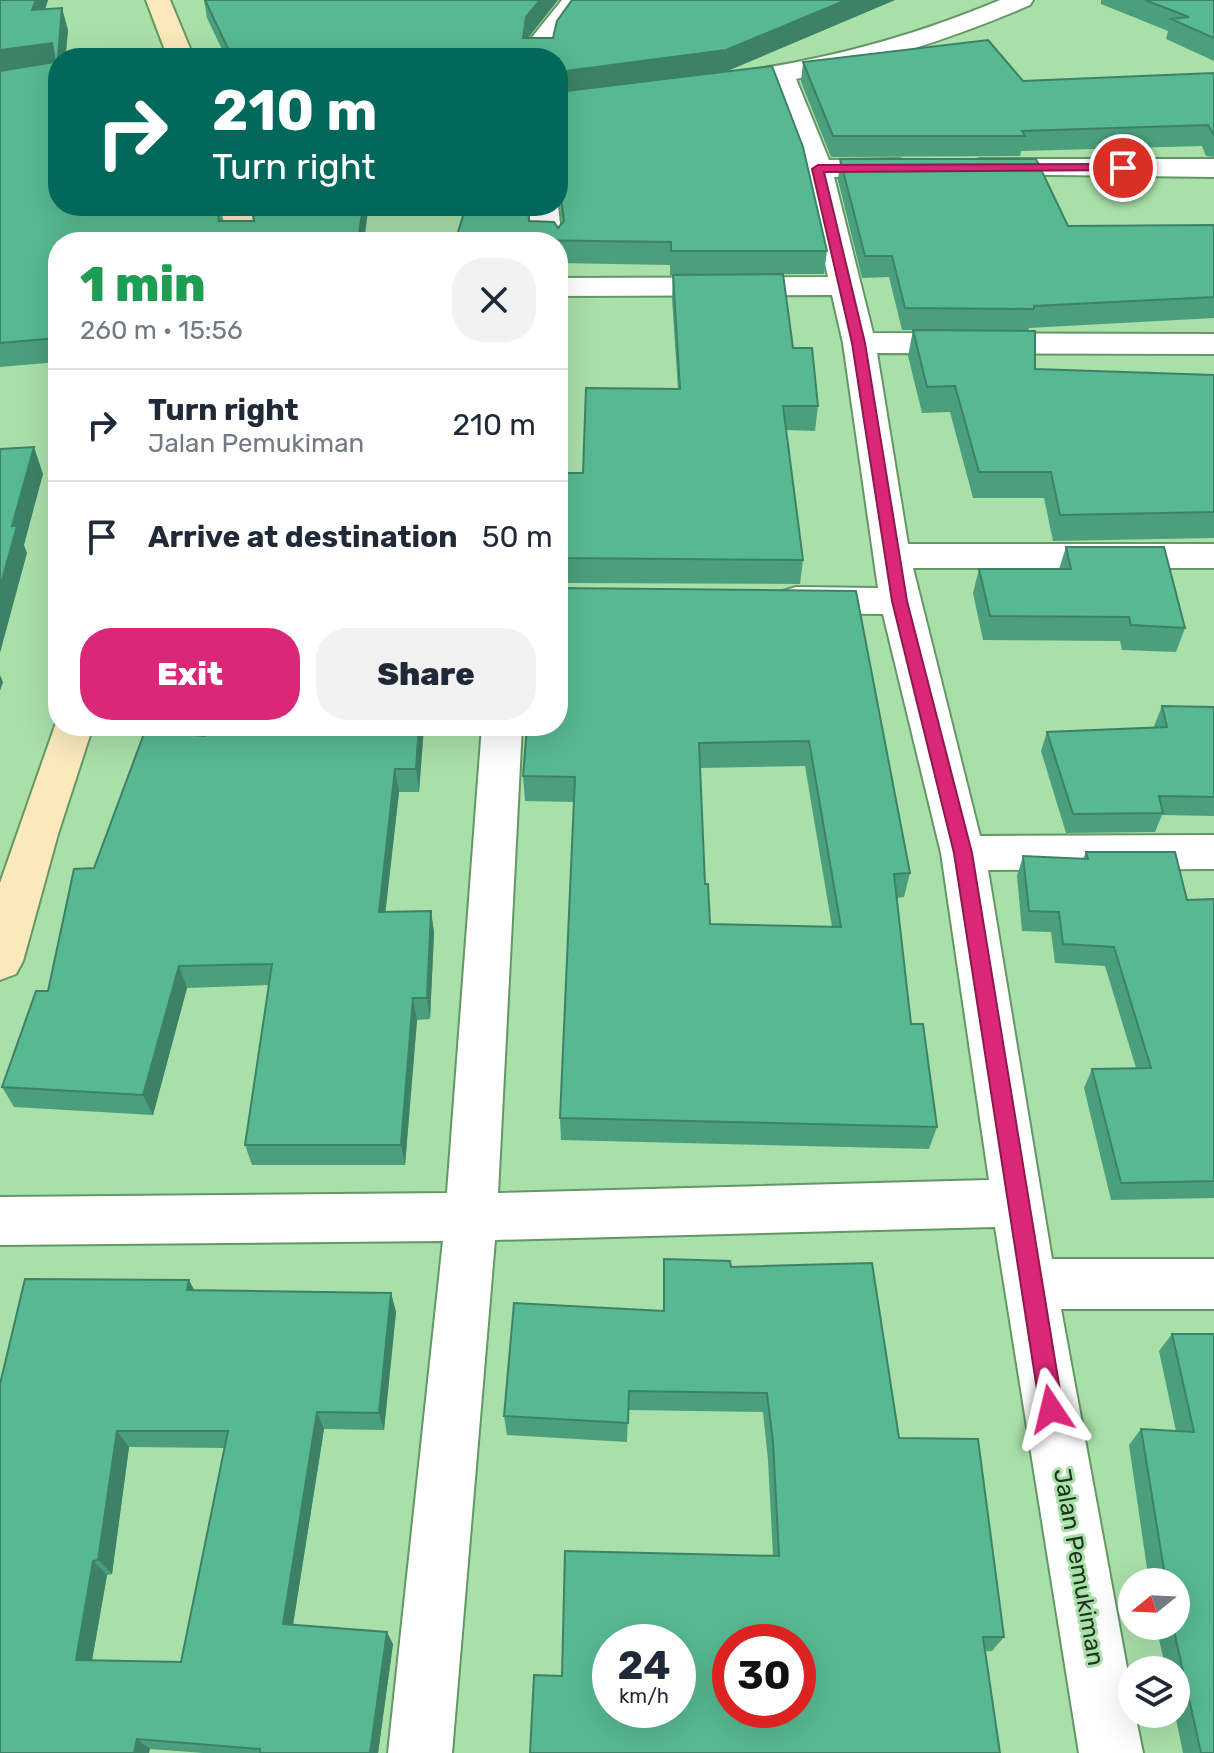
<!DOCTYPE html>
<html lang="en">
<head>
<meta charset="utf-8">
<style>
  body { margin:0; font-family:Rubik,sans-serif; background:#f2f2f3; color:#1f2937; height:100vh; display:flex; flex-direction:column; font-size:30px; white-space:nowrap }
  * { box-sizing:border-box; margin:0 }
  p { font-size:26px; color:#747a83 }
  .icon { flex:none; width:44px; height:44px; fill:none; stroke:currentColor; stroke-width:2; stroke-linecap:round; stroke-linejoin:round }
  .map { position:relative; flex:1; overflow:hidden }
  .drawer { position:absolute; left:48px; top:232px; width:520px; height:504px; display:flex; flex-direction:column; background:#fff; border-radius:32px; box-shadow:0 8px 32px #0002 }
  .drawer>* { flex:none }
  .guide { position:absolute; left:48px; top:48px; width:520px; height:168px; border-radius:32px; box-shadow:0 8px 32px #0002; background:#00695c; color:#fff; overflow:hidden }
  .needle { width:52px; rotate:252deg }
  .fabs { position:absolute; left:1118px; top:1568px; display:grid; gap:16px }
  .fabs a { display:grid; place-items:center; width:72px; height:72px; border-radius:50%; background:#fff; box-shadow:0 8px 32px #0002; font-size:40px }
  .speed { position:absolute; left:592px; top:1624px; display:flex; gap:16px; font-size:40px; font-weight:700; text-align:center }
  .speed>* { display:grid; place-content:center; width:104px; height:104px; border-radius:50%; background:#fff; box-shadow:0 8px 32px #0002; line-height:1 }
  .speed small { font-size:20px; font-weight:400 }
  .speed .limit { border:12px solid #d22; background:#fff; color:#111 }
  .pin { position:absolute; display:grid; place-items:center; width:68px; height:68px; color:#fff; margin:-34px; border:4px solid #fff; border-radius:50%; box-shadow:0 2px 8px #0007 }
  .me { position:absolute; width:88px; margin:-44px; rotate:350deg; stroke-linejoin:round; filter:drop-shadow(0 0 6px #0008) }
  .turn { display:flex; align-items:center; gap:28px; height:168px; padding:0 32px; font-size:36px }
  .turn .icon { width:104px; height:104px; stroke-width:2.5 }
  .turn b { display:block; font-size:56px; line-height:68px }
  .round { display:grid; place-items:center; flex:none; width:84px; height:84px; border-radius:32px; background:#f2f2f3 }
  .head { display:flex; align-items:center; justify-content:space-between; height:136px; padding:0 32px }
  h1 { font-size:48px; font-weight:800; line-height:60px; color:#1e9e55 }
  .action { display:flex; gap:16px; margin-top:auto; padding:16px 32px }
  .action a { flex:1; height:92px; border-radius:32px; background:#db2777; color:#fff; font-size:32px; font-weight:800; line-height:92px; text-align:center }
  .action a+a { background:#f2f2f3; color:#1f2937 }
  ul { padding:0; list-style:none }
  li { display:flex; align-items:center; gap:24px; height:112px; padding:0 32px; border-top:2px solid #e0e1e3 }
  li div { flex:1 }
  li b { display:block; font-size:30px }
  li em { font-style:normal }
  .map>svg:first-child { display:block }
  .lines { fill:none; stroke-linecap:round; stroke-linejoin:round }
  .street-casing { stroke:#639764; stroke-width:4 }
  .secondary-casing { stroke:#639764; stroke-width:4 }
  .street { fill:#fff; fill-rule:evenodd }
  .secondary { fill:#fbe9bc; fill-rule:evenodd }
  .wall { fill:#4b9f7d; fill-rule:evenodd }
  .shaded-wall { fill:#3d8266 }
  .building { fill:#57b991; stroke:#3d8266; stroke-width:2; fill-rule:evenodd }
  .route { fill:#db2777; stroke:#8e194d; stroke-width:2 }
  .labels { text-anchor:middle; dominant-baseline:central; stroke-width:6; stroke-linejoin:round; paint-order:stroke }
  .street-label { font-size:24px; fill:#1d331d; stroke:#a9dfa9 }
</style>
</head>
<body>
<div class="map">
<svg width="1214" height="1753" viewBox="0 0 1214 1753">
  <rect width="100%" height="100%" fill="#a9dfa9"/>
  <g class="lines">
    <g class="street-casing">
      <path id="street" d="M562,0H587L555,42L552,58H526L529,41Z
        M1000,0H1033L1030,5C954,38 877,62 796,79L829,160L899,159L909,162L913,168L909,174L899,177H834L873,333L1214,334V354L877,353L908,544H1214V568H913L980,836L1214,835V869L988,870L1052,1259H1214V1309H1061L1132,1695V1714H1135L1143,1753H1079L995,1227L495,1240L452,1753H388L443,1241L0,1245V1197L447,1193L482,726H522L498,1193L989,1180L941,853L883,614L796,613L783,609L777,600L783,591L796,587L878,588L843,343L832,295L558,296V278L828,277L804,169L772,83L715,91L706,89L702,83L706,77L715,75C814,63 908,39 1000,0Z
        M980,159H1214V177L970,174L966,168L970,162Z
        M558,205L562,242L558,248V242H532L529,206Z"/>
    </g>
    <g class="secondary-casing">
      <path id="secondary" d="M146,0H170L194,58H168Z
        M221,206H251L256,242H226Z
        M58,717V726H93L58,834L23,961L16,974L0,980V883Z"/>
    </g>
    <use href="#street" class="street"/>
    <use href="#secondary" class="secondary"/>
  </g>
  <path class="wall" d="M0,0H48L45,9L68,30L66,56L86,54L87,58H58V206H219L221,221H254L252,206H409L58,242V362L0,367Z
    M204,0H558L528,38H553L895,0L725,72L827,251L824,274H783L793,348L818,406L815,431L786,430L803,560L800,584L558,583V473H583L678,389L672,299L673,275H670V265L558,263V242H455L529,221L558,228L562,223L560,203H558V58H226L207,18Z
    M1101,0H1214V61L1166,39L1168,31L1101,4Z
    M803,62L1023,81L1214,73V157L1206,156L1202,146L1021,151L1020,156L831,157L801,82Z
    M840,159L1068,226L1214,225V318L1029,328L1028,330H902L889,277L862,278L838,180Z
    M913,330L1035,369L1214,375V538L1053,541L1044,498H973L950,412L922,413L908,356Z
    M1066,547L1185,628L1176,652L1122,650L1120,641L983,640L973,593L979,569H1059Z
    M856,591L910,873L904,897L897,898L911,1024L937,1127L929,1149L561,1140L560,1118L574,802L525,801L523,776ZM805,766L832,927L710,924L705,884L700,768Z
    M1162,706L1214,707V816L1162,815L1155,832L1066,833L1041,751L1047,732L1155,728L1154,726Z
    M207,726H424L419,792H399L385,912L431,911L434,933L430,1019L417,1020L405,1165H252L245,1145L269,985L187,988L153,1115L14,1107L2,1087L48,991L94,868L205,736Z
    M1086,852L1187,900L1214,899V1198L1111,1200L1084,1088L1092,1069L1136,1068L1105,966L1055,963L1051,932L1022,931L1017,876L1023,856L1083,859Z
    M664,1259L731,1267L899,1438L1004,1637L992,1651L562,1676L773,1556L768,1460L763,1412L628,1410L627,1442L507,1435L504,1416L663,1311Z
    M194,1290L391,1293L396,1312L384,1430L324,1429L293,1625L393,1644L378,1753H203L150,1749L0,1753V1384ZM129,1447L224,1448L181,1662L92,1660L107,1575L112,1574Z
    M1172,1334H1214V1753H1183L1175,1714H1176V1670H1166L1156,1626H1176V1582H1149L1129,1445L1141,1429L1176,1431L1159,1351Z"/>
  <path class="shaded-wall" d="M36,0H48L38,32L32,10Z
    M540,0H558L527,39L523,38L526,17Z
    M846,0H895L725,72L558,95V72Z
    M62,8L68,30L65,58H58Z
    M52,43L58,65L0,73V50Z
    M252,49L254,58H231L230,53Z
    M363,206H409L368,211L364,242H358Z
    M34,447L43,474L24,545L27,553L0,653V587L12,526Z
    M0,675L3,682L0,691Z
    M419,726H424L419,792L416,769Z
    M395,769L399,792L383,934L379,912Z
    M431,911L434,933L430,1019L427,998Z
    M179,966L187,988L153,1115L143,1095Z
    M413,998L417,1020L405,1165L401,1145Z
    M189,1280L199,1299L187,1290Z
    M391,1293L396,1312L384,1430L379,1413Z
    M317,1412L324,1429L291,1637L283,1624Z
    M117,1431L129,1447L112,1574L98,1560Z
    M93,1561L107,1575L90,1672L76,1660Z
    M387,1632L393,1644L378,1753H370Z
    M137,1739L150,1749L149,1753H134Z"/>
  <path class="building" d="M0,0H36L32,10L62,8L58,57L86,54V58H58V206H217L219,221H254L252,206H363L358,242H58V338L0,343V71L55,62L52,43L0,50Z
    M205,0H540L526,17L523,38H553L557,21L572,0H846L726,50L558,72V58H255L252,49L230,53Z
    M1145,0H1214V38L1171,19L1189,17Z
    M988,40L1023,81L1214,73V135L1208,125L1022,131L1025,136H833L803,62Z
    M772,66L803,147L827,251H671V242L519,240V242H455L466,206H528L529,221L554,222L558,228L564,221L559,180H558V92Z
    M840,159H1036L1068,226L1214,225V297L1034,306V309L905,308L892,256H865Z
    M783,274L793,348H812L818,406H783L803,560L558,558V473H583L586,388L680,389L673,275Z
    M913,330L1035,331V369L1214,375V512L1060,515L1051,472H979L955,386L927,387Z
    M34,447L12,526H17L0,587V449Z
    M1066,547H1164L1185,628L1131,625L1129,617L990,616L979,569H1071Z
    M558,588L856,591L910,873L894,874L911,1024H923L937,1127L560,1118L575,777L523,776L527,726H558ZM809,741L841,927L710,924L708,884H705L699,743Z
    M1162,706L1214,707V797L1159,796L1163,813L1073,814L1047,732L1167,727Z
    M207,726H419L416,769H395L379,912L431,911L427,998H413L401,1145H245L272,964L179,966L143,1095L2,1087L36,991H48L74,869L94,868L145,731L205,736Z
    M1086,852H1175L1187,900L1214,899V1181L1121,1183L1092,1069L1151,1068L1114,947L1063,944L1059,912L1029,911L1023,856L1088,859Z
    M664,1259L730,1261L731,1267L872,1263L899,1438L978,1439L1004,1637H983L1000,1753H530L534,1675L562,1676L565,1551L779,1556L773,1442L767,1393L629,1391L628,1423L504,1416L514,1303L664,1311ZM610,1642H678V1710H610ZM730,1642H798V1710H730Z
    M25,1279L189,1280L187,1290L391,1293L379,1413L317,1412L283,1624L387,1632L370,1753H260V1749L137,1739L134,1753H0V1384ZM117,1431H228L181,1662L76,1660L93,1561L98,1560Z
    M1172,1334H1214V1753H1201L1173,1626H1176V1582H1166L1141,1429L1194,1432Z"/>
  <path class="route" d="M1123,164L1127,165V170L824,172L865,343L907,601L972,853L1063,1409L1060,1417L1051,1421L1043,1417L1040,1409L954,853L892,601L852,343L812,169L818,165Z"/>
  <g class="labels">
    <g class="street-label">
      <text transform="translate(1079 1567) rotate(80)">Jalan Pemukiman</text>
    </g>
  </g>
</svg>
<div class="fabs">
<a><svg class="needle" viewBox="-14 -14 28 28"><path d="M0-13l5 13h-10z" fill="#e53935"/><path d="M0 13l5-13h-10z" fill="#747a83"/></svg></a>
<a><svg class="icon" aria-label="layers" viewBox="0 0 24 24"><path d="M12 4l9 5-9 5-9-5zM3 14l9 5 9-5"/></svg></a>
</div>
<div class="speed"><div>24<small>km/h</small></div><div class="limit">30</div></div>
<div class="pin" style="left:1123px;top:168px;background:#d93025"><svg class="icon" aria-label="arrive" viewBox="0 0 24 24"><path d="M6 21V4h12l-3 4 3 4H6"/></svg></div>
<svg class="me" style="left:1051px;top:1409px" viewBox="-20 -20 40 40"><path d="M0-17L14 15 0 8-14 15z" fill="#db2777" stroke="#fff" stroke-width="4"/></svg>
<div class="guide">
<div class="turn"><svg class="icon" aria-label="right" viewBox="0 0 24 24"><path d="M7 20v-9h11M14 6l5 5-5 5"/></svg><div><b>210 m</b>Turn right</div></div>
</div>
<section class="drawer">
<div class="head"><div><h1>1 min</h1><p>260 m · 15:56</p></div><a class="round"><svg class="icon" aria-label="close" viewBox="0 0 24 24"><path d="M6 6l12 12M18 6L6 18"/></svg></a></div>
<ul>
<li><svg class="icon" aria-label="right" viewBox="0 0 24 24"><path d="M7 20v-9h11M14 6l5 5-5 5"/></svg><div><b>Turn right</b><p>Jalan Pemukiman</p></div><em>210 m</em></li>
<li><svg class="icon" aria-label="arrive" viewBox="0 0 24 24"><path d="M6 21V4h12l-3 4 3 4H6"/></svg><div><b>Arrive at destination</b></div><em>50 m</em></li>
</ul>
<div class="action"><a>Exit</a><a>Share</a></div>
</section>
</div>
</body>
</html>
